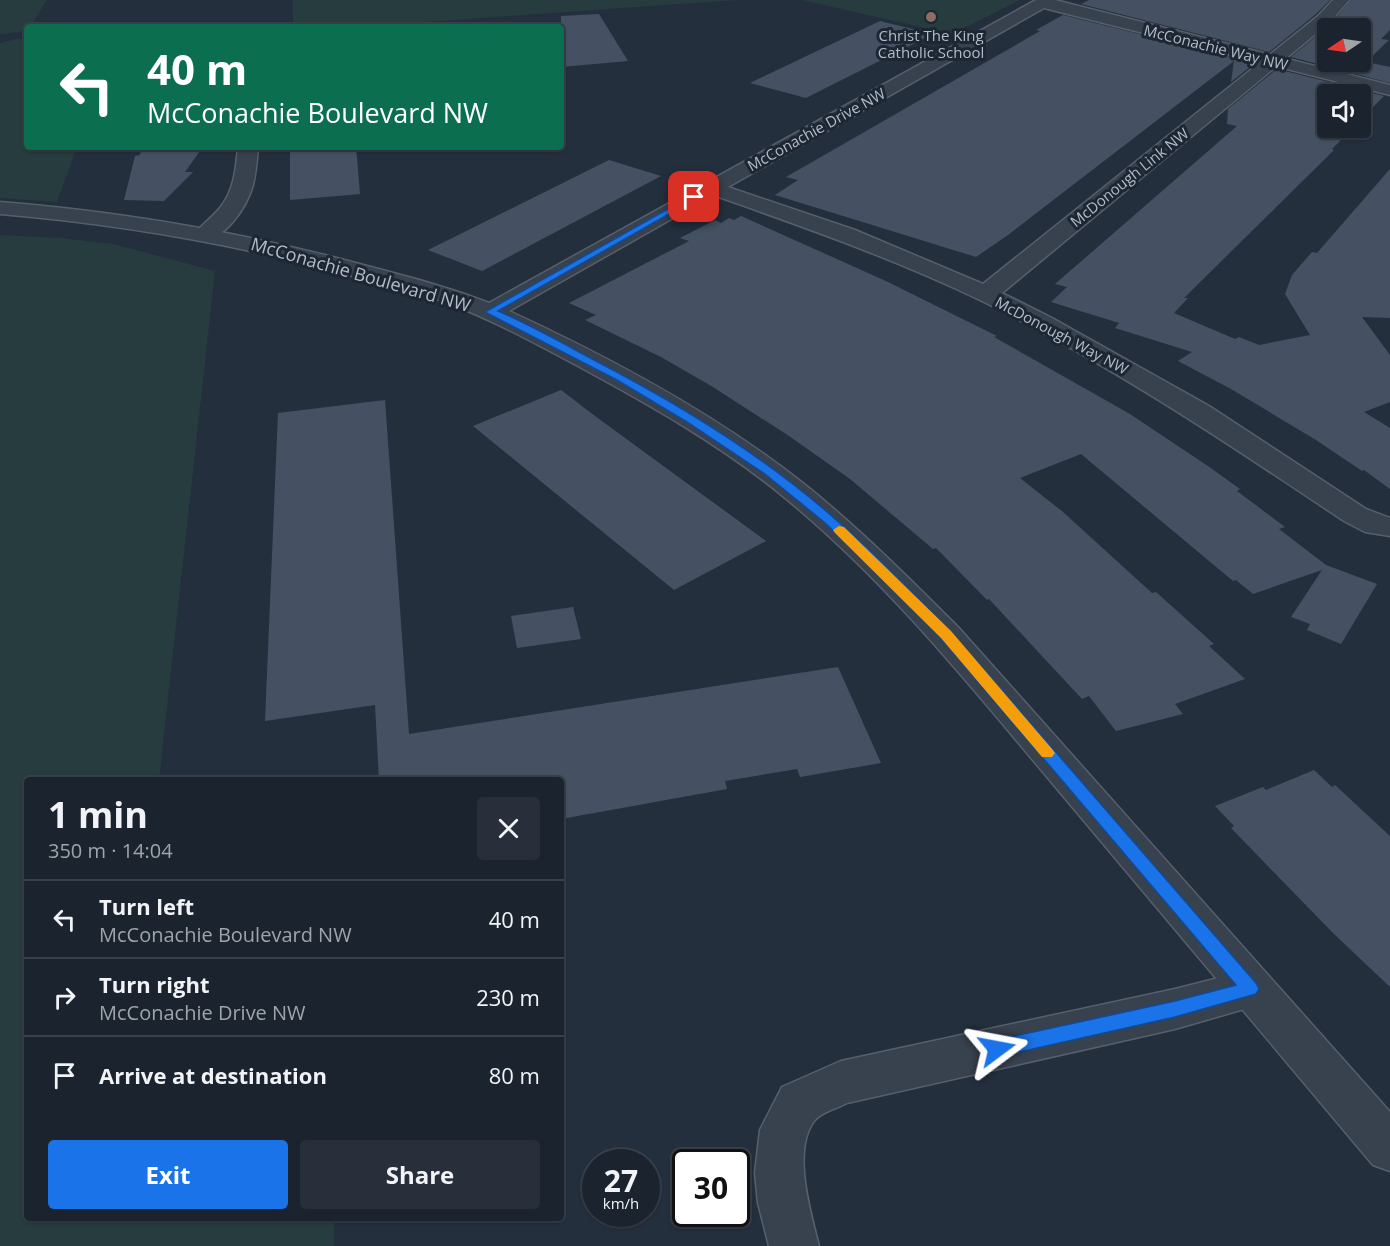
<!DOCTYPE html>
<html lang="en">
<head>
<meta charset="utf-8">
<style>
  body { margin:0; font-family:"Open Sans",sans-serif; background:#282f3a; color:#f1f3f6; height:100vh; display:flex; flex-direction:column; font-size:22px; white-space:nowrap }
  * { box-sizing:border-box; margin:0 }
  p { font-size:20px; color:#a0a4aa }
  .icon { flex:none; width:33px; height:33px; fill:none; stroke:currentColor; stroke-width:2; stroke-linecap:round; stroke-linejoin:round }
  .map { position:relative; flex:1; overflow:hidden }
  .panel { position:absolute; left:24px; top:777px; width:540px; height:444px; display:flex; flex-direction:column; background:#1b232e; border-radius:6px; box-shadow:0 2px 4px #0004,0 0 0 2px #39404a }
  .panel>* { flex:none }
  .guide { position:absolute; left:24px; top:24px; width:540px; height:126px; border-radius:6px; box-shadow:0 2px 4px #0004,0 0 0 2px #39404a; background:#0b6e4f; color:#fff; overflow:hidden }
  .needle { width:39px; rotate:257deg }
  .tools { position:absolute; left:1317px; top:18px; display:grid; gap:12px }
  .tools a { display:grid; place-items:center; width:54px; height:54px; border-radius:6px; background:#1b232e; box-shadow:0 2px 4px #0004,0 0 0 2px #39404a; font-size:30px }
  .speed { position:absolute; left:582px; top:1149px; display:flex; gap:12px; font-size:30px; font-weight:700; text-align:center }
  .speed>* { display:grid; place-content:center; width:78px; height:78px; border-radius:50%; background:#1b232e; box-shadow:0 2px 4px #0004,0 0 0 2px #39404a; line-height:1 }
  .speed small { font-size:15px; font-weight:400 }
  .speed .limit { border:3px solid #111; border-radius:9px; background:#fff; color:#111 }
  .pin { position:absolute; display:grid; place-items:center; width:51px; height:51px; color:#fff; margin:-26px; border-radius:12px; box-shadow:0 3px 9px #0006 }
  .me { position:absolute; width:66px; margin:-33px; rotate:77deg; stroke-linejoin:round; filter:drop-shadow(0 0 4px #0008) }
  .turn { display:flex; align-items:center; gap:21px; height:126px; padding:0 24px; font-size:27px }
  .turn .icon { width:78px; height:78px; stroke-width:2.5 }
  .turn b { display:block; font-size:42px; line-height:51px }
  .round { display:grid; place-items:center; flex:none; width:63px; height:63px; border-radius:6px; background:#282f3a }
  .headline { display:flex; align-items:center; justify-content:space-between; height:102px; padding:0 24px }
  h1 { font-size:36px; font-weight:700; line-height:45px }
  .cta { display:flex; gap:12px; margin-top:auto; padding:12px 24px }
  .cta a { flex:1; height:69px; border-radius:6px; background:#1a73e8; color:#fff; font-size:24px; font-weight:700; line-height:69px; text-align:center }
  .cta a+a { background:#282f3a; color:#f1f3f6 }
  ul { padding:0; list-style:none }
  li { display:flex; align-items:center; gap:18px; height:78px; padding:0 24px; border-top:2px solid #39404a }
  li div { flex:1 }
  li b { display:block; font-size:22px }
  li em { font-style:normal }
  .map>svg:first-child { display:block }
  .green { fill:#263c3f }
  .building { fill:#455162; fill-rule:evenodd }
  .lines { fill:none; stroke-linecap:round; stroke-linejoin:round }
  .minor-casing { stroke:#565f6c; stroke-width:3 }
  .tertiary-casing { stroke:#565f6c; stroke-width:3 }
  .minor { fill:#38414e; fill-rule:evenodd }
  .tertiary { fill:#38414e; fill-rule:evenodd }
  .route { fill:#1a73e8; stroke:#114b97; stroke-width:1.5 }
  .slow { fill:#f59e0b }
  .education-dot { fill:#8d6e63; stroke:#1d2633; stroke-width:2 }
  .labels { text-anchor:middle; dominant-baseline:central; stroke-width:6; stroke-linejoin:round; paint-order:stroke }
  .far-poi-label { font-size:15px; fill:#b4bcc9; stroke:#1d2633 }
  .far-street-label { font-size:15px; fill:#b4bcc9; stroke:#1d2633 }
  .street-label { font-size:18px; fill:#b4bcc9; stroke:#1d2633 }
</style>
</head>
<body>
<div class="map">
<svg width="1390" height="1246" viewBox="0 0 1390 1246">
  <rect width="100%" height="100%" fill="#242f3e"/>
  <path class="green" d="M0,0H47L30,27H27V31L3,34H0Z
    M293,0H737L352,27H293Z
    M802,0H1020L952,34Z
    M16,39H27V147H77L57,202L0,198V43Z
    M0,235L61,238L113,244L215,271L159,780H27V1218H334V1246H0Z"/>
  <path class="building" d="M1089,0H1330L1316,14L1269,52L1081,4Z
    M1351,0H1390V30L1381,39L1389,40L1366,62L1390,67V83L1291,57L1332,23ZM1328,28H1360V62H1328Z
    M599,14L628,61L561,67V16Z
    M1063,15L1255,63L1231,82L1234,61L1008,235L976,257L775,195L798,180L786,177L1040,31L1036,30Z
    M880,21L933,34L806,98L750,83Z
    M1277,69L1384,96L1360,120V94H1328V128H1353L1332,149L1334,150L1184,298H1188L1174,313L1235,339L1239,337L1259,345L1310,335L1285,294L1292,275L1312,252L1317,253L1390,169V318L1362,317L1390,355V402L1364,412L1390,428V489L1364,470L1362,471L1316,440L1231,389L1178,361L1192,352L1115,328L1119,323L1051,302L1067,287L1055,284L1237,126L1227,124L1228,109Z
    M142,147H203L185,172H193L164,201L124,200L135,156L140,155Z
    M290,147H356L360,194L290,200Z
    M609,160L661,176L482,271L428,250Z
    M741,216L888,282L997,336L994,337L1130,414L1208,466L1240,489L1237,491L1285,527L1279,529L1326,565L1377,584L1341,644L1307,630L1310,624L1291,617L1322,570L1253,594L1236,580L1233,581L1081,454L1020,478L1063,512L1152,593L1156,592L1214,644L1209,646L1245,679L1175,704L1183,714L1116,731L1089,696L1082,699L989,599L987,600L936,548L933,549L850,479L789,436L713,387L661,357L585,320L596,315L569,303L689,241L680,238L715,220L721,223L729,218L734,220Z
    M561,390L595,416L766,541L674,590L473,426Z
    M385,400L409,734L838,667L881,763L800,777L797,769L725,781L727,789L561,819V780H379L375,705L265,721L278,413Z
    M573,607L581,639L517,648L511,616Z
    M1314,770L1332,787L1335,785L1390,836V987L1333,933L1231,828L1234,826L1215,806L1263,787L1266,790Z"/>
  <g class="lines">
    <g class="minor-casing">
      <path id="minor" d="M1333,0H1349L1330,22L1002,293L1052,318L1209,406L1366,509L1390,518V536L1365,532L1344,521C1226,442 1108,363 980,300C891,257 797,225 705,192L702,188L705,184L712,182L719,184L855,230L983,284L1318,16Z
        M238,147H258C257,160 256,173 253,185C247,206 224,244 199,238L196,233C202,224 212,218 219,209C234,192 236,169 238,147Z
        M1250,970L1265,975L1272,989L1265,1003L1175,1029L847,1103C838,1108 821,1112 815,1120C791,1149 811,1214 819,1246H769L758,1203L755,1173L760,1130L782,1087L841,1061L1175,989Z"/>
    </g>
    <g class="tertiary-casing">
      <path id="tertiary" d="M1036,0H1055L1390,85V95L1044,8L509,311C611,358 716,414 804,484C859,528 908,577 958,627L1390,1112V1171L1373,1165C1268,1040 1163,915 1058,790C972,688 888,582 784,497C721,445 650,405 578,366C535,343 491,319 445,302C415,291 383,284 352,276C236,244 120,224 0,214V202C125,212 246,233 367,266C408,277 449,287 489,303Z"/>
    </g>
    <use href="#minor" class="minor"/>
    <use href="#tertiary" class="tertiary"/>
  </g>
  <path class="route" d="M691,196L699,197L498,311C531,325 562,343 594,360C679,404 763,455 834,518C915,589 984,669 1054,750C1121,828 1189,905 1256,983L1259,989L1256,994L1175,1017L997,1057L991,1055L988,1049L991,1043L997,1040L1175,1001L1236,985L941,638L871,566L824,522L765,474L687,422L617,380L485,312Z"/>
  <path class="slow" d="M839,526L844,527L951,631L1052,749L1055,753L1052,757H1042L941,638L835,533L833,530Z"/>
  <circle class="education-dot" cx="931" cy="17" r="6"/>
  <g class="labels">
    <g class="far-poi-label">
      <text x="931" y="35">Christ The King<tspan x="931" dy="17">Catholic School</tspan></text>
    </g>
    <g class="far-street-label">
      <text transform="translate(1216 47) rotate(14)">McConachie Way NW</text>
      <text transform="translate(816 129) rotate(-29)">McConachie Drive NW</text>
      <text transform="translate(1129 177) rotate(-39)">McDonough Link NW</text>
      <text transform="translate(1062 335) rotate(28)">McDonough Way NW</text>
    </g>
    <g class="street-label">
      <text transform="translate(361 274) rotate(16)">McConachie Boulevard NW</text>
    </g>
  </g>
</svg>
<div class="tools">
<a><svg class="needle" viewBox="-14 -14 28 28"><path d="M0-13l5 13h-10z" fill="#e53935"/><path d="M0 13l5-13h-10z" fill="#a0a4aa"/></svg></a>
<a><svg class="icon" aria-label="sound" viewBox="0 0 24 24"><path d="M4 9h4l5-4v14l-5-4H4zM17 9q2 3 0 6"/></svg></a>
</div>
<div class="speed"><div>27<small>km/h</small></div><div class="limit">30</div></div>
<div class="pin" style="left:694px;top:197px;background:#d93025"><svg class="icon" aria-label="arrive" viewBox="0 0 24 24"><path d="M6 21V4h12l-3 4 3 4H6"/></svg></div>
<svg class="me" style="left:997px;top:1049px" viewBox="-20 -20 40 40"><path d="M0-17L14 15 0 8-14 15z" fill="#1a73e8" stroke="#fff" stroke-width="4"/></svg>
<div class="guide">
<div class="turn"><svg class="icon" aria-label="left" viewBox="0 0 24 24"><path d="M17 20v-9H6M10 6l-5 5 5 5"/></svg><div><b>40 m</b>McConachie Boulevard NW</div></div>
</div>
<section class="panel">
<div class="headline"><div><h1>1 min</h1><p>350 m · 14:04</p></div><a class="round"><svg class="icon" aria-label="close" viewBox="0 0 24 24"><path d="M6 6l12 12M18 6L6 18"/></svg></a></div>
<ul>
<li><svg class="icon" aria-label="left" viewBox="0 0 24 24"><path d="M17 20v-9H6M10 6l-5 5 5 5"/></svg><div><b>Turn left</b><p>McConachie Boulevard NW</p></div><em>40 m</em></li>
<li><svg class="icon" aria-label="right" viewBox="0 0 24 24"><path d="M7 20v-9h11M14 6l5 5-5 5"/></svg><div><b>Turn right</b><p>McConachie Drive NW</p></div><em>230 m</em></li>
<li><svg class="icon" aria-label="arrive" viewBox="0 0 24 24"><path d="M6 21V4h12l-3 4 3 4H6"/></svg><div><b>Arrive at destination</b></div><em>80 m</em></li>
</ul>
<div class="cta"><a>Exit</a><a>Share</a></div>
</section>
</div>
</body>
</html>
